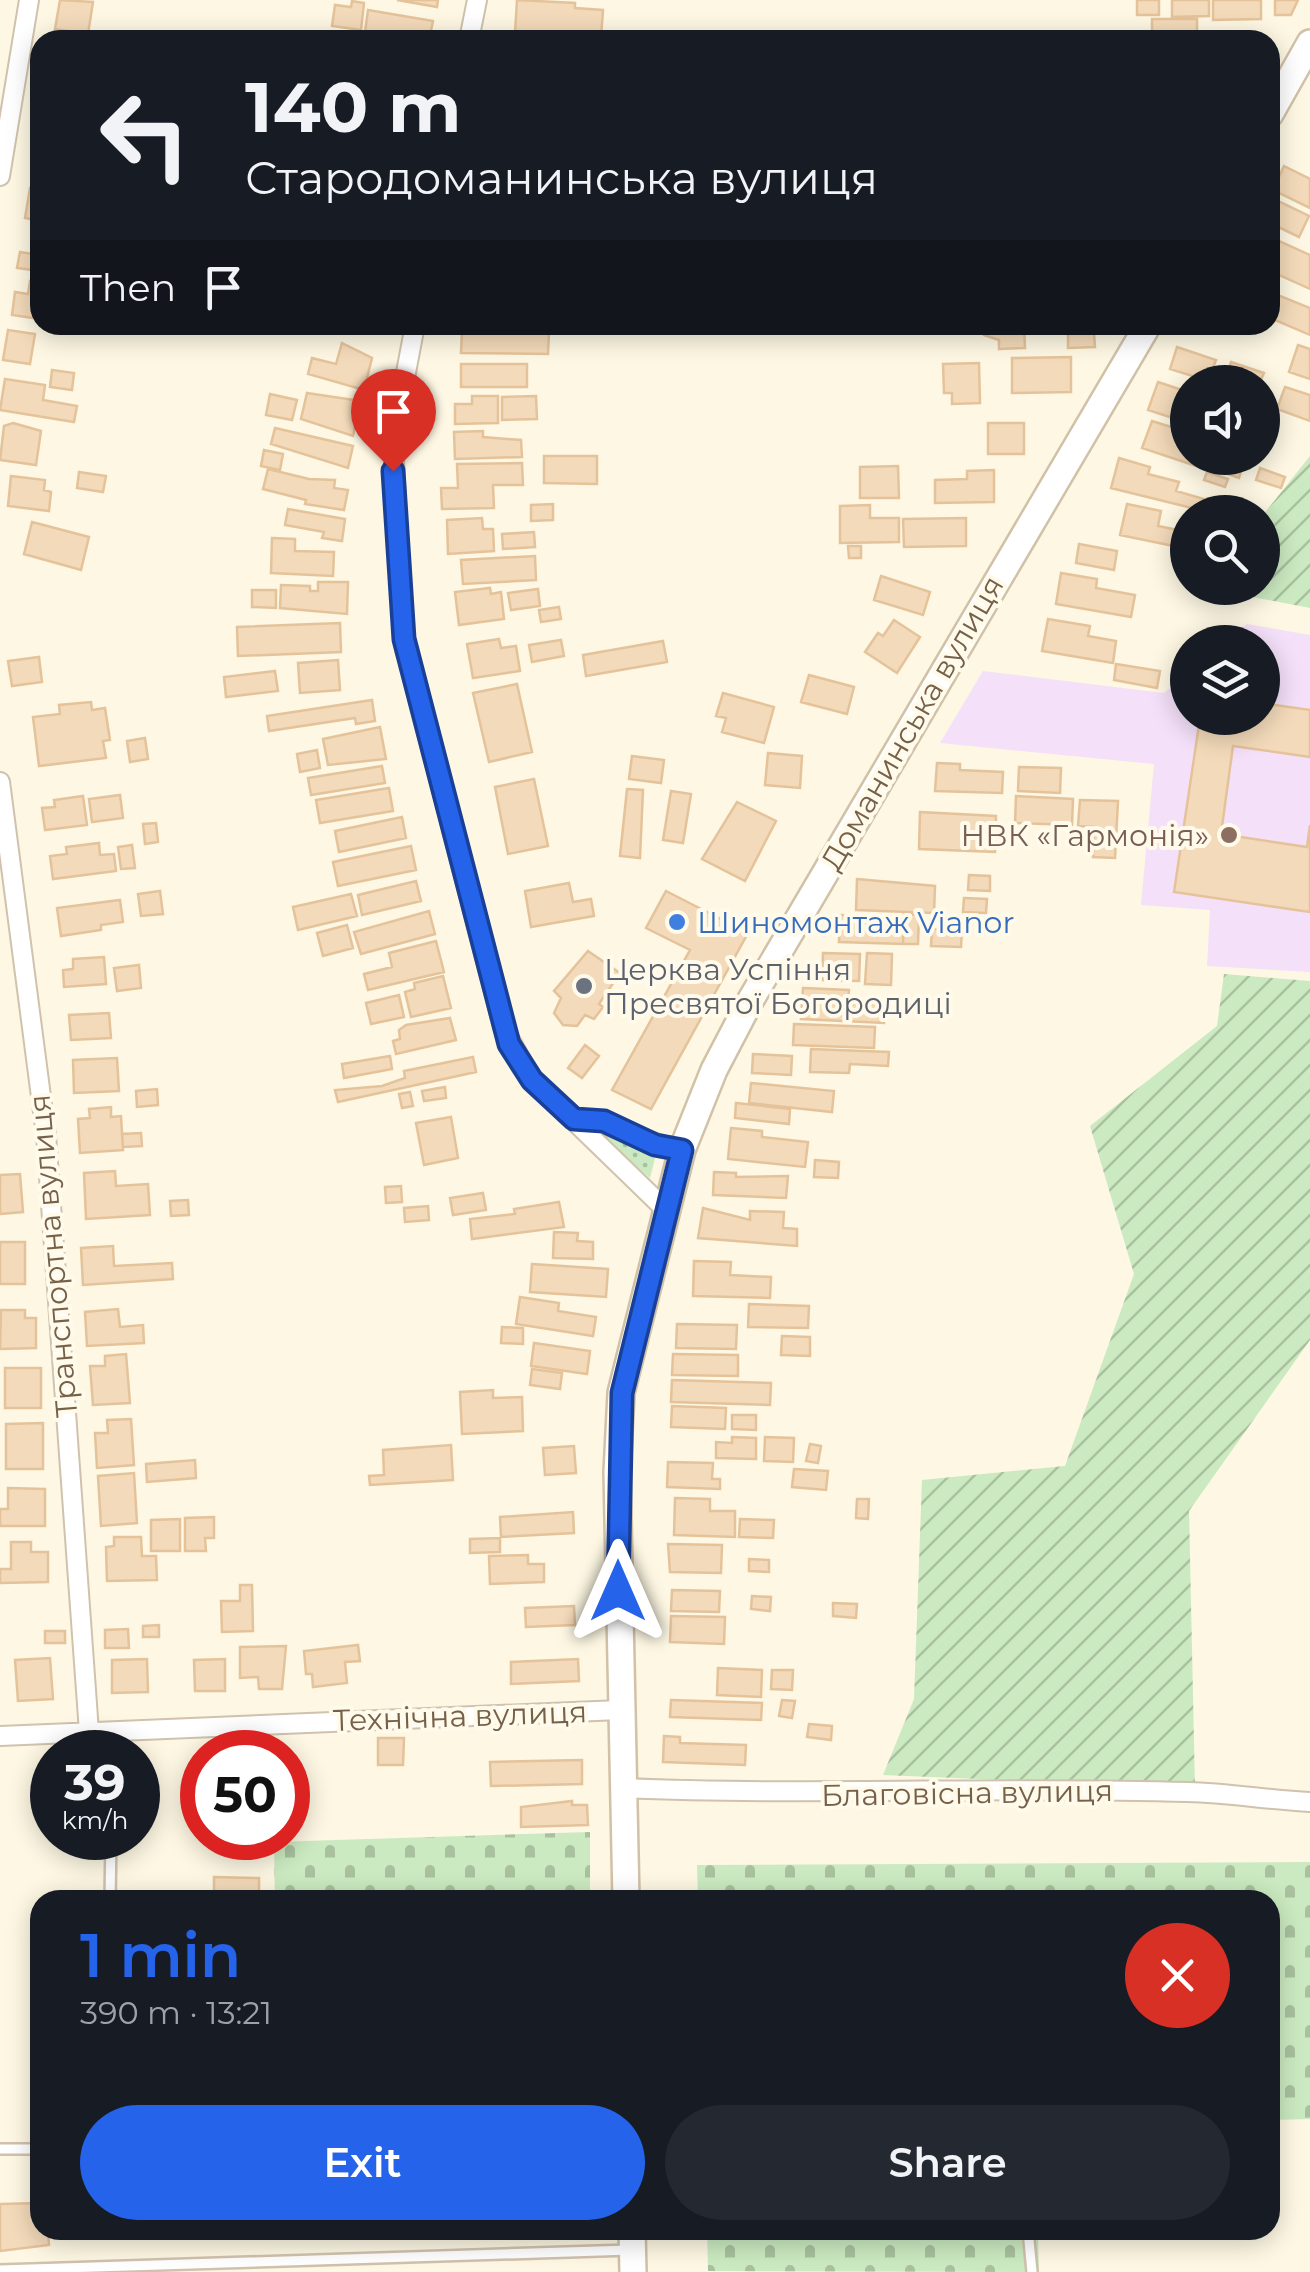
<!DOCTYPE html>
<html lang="en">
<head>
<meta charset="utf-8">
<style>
  body { margin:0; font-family:Montserrat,sans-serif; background:#242831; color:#f1f3f6; height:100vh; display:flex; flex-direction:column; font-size:38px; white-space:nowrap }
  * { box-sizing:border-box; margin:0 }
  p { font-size:32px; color:#9ea1a6 }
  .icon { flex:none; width:55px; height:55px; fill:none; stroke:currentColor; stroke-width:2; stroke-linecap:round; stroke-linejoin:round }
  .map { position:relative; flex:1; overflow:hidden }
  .details { position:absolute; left:30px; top:1890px; width:1250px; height:350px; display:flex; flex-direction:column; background:#171b24; border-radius:30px; box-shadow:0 5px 25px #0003 }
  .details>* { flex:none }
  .banner { position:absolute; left:30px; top:30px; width:1250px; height:305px; border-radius:30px; box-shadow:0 5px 25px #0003; background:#171b24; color:#f1f3f6; overflow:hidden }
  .buttons { position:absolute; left:1170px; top:365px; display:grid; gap:20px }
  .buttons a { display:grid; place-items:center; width:110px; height:110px; border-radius:50%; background:#171b24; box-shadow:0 5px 25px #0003; font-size:50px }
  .speed { position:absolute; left:30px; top:1730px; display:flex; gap:20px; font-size:50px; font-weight:700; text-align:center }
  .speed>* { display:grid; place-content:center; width:130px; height:130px; border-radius:50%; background:#171b24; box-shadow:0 5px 25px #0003; line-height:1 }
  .speed small { font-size:25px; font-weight:400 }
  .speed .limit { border:15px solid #d22; background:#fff; color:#111 }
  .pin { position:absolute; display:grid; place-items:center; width:85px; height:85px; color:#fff; margin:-102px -42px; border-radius:50% 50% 50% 0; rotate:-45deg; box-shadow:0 0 10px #0007 }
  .pin .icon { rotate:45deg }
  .me { position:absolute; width:110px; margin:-55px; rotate:0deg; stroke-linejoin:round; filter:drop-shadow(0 0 8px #0008) }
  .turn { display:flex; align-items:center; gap:35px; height:210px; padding:0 50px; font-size:45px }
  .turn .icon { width:130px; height:130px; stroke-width:2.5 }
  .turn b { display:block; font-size:70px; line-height:85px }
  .then { display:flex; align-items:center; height:95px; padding:0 50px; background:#0003; gap:20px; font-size:38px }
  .round { display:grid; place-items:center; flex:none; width:105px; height:105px; border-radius:52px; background:#242831 }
  .head { display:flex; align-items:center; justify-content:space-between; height:170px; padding:0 50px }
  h1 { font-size:60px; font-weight:600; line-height:75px; color:#2563eb }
  .action { display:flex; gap:20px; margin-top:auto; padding:20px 50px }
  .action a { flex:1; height:115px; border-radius:60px; background:#2563eb; color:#fff; font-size:40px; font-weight:600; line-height:115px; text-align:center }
  .action a+a { background:#242831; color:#f1f3f6 }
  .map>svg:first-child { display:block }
  .education { fill:#f4e0f9 }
  .grass { fill:url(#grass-dots) }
  .cemetery { fill:url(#cemetery-stones) }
  .garden { fill:url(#garden-furrows) }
  .building { fill:#f3daba; stroke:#e5c39a; stroke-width:2.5 }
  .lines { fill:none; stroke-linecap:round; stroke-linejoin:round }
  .lane-casing { stroke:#d0c2ad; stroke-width:14 }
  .street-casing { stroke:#d0c2ad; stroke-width:22 }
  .secondary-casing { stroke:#d1c1a7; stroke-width:30 }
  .lane { stroke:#fff; stroke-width:9 }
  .street { stroke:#fff; stroke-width:18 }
  .secondary { stroke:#fff; stroke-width:25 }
  .route-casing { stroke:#184099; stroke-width:25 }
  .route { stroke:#2563eb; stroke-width:18 }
  .education-dot { fill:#8d6e63; stroke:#fffaea; stroke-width:4 }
  .shop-dot { fill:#3f7fe0; stroke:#fffaea; stroke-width:4 }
  .worship-dot { fill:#6b7280; stroke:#fffaea; stroke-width:4 }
  .labels { text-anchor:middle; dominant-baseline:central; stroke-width:8; stroke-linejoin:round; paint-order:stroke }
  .street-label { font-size:30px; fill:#756049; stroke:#fffaea }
  .education-label { font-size:30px; fill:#785e54; stroke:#fffaea; text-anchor:end }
  .shop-label { font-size:30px; fill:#366cbe; stroke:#fffaea; text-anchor:start }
  .worship-label { font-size:30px; fill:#5b616d; stroke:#fffaea; text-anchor:start }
</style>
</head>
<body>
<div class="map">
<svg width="1310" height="2272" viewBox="0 0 1310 2272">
  <defs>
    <pattern id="grass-dots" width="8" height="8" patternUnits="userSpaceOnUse" patternTransform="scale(2.5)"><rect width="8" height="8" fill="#cbeac1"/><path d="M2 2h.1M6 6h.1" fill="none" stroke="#a9c19f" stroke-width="1.8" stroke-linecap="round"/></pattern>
    <pattern id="cemetery-stones" width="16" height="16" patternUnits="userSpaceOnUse" patternTransform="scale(2.5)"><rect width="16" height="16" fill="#cbeac1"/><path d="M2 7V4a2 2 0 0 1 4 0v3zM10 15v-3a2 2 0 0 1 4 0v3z" fill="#a9c19f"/></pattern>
    <pattern id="garden-furrows" width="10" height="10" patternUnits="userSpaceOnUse" patternTransform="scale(2.5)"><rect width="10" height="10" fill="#cbeac1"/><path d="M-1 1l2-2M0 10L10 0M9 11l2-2" fill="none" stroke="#a9c19f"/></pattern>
  </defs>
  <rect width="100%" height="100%" fill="#fdf7e3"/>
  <path class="education" d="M1247,624L1310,635V972L1207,966L1210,910L1141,905L1154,764L940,743L983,671L1164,693L1187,674L1188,718H1262V642H1225Z"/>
  <path class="grass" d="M598,1128L655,1158L650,1178L596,1133Z"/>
  <path class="cemetery" d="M590,1832V1900H275L274,1842Z
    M1310,1862V2119L1270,2120V1900H698L697,1865Z
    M707,2230H1038L1039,2272L708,2271Z"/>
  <path class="garden" d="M1310,456V608L1221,591V588H1262L1263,515Z
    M1224,974L1310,981V1340L1189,1511L1195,1788L883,1775L914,1699L922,1480L1065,1466L1134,1274L1090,1126L1217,1026Z"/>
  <path class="building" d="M60,0L93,2L88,34L55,29Z
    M397,0H438L437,7Z
    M517,0L575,3V8L603,10L601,38L515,33Z
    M1137,0H1159V15H1137Z
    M1172,0H1209V16L1172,17Z
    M1213,0H1261V19L1213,20Z
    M1275,0H1298L1291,15H1275Z
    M352,1L364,3L361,30L332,26L335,5L351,7Z
    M368,10L433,21L429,40L365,32Z
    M1152,19H1197V40H1152Z
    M39,138H40V171L34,170Z
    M1284,166L1310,179V208L1273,190Z
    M30,188L40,190V221L25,218Z
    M1270,197L1309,216L1299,237L1270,223Z
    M1270,237L1310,255V289L1270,271Z
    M20,252L40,255V271L17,268Z
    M30,281L40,283V319L12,315L15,292L28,294Z
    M1270,292L1310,308V335L1270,318Z
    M337,325H371L369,332Z
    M1024,325L1025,348L999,349V340L984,335V326Z
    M1032,325H1098V329L1032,331Z
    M482,327L549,332L548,354L461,353L462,331H482Z
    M8,330L35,334L30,364L3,360Z
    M1068,333H1094L1095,347L1068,348Z
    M342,343L372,358L364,390L308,374L312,358L336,364Z
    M1298,345L1310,349V379L1289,372Z
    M1177,347L1216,360L1208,381L1170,369Z
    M1071,357V392L1012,393V358Z
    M1231,362L1264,373L1260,382H1224Z
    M979,363L980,403L952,404V393H944L943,364Z
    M461,364H527V387H461Z
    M52,370L74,373L72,390L50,387Z
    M5,379L45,385L43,400L77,406L74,422L0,410Z
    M1158,382L1188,392V423L1148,410Z
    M1285,387L1310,395V421L1277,409Z
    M307,393L361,401L353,436L301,419Z
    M270,394L297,400L292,420L266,415Z
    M472,396H498V423L455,424V404H472Z
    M536,396L537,419L502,420V397Z
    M1152,421L1184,431L1188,458H1209L1205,469L1142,448Z
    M13,423L41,431L36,465L0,460L4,426Z
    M988,423H1024V454H988Z
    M275,428L353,446L348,468L271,444Z
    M483,431V437L521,440L522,457L455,459L454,432Z
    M264,450L283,454L280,470L261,466Z
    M544,456H597V484L544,483Z
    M1119,458L1150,467L1148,474L1179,482L1176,491L1211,501L1208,512L1111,488Z
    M1215,458L1245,459L1239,478L1211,468Z
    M522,463L523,485H493L494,508L442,509L441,488H458L457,464Z
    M898,466L899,498H860V467Z
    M1260,468L1285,477L1281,488L1256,480Z
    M268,469L309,479L335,480L334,488L348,490L344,510L305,504L306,500L263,489Z
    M994,470V502L935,503V480L967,479V471Z
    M79,472L106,476L103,492L77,488Z
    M1207,472L1228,479L1225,487L1204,480Z
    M11,476L45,480L44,490L51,492L49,511L8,506Z
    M553,504V520L531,521V505Z
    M1127,504L1161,511L1158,526L1188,532V549L1120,535Z
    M870,505V518H899V542L840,543V506Z
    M288,509L345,519L342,541L322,538L324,532L285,525Z
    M482,518L483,529H493L494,551L448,554L447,520Z
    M966,518V546L904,547L903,519Z
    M32,522L89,537L81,570L24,554Z
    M534,532L535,547L503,549L502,534Z
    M272,538L295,539V551L334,552L333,576L271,573Z
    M1079,544L1117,551L1114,570L1076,563Z
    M848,546H861V558H849Z
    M535,556L536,580L463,584L461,560Z
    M1061,573L1097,579L1096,588L1135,595L1131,617L1056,604Z
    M881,576L930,592L923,615L874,600Z
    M318,582H348L347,614L280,608L281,585L310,586V591H318Z
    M490,588L491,594L501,592L504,619L459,625L455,592Z
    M538,589L540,606L511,610L508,593Z
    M252,590H276V608L252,607Z
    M559,607L561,619L541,622L539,610Z
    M1048,619L1090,626L1088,636L1116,641L1113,663L1042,651Z
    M894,620L920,637L897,673L865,652L878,633L883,636Z
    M340,623L341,652L238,656L237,627Z
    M499,639L501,648L516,646L520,671L473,678L467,644Z
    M561,640L564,656L532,662L529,645Z
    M663,641L667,662L586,676L583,655Z
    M39,657L42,682L12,686L8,661Z
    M338,660L340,690L300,693L298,663Z
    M1116,664L1160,671L1157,688L1114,680Z
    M275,671L278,691L226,697L224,677Z
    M809,675L854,687L847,714L801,702Z
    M517,684L532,752L489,762L473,693Z
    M723,693L774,707L764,743L722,732L726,718L716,716Z
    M372,700L375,721L356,724L355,718L269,731L267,716Z
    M91,702L92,710L105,708L110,740L103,741L106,758L39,766L33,717L60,714L59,705Z
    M1262,703L1310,710V757L1233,746L1221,834L1307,847L1310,825V912L1174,892L1200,718H1262Z
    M380,727L386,759L328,765L323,739Z
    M145,738L148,759L130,762L127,741Z
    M317,750L320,768L300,772L297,754Z
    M768,753L802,756L800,788L765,785Z
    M632,756L664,760L661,783L629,779Z
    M937,763L960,764V770L1003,772L1002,793L935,791Z
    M382,766L385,783L311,795L308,778Z
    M1019,767L1061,768L1060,793L1018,791Z
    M534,779L548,846L508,854L495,787Z
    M389,788L393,811L320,823L316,800Z
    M627,789L643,790L640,858L620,856Z
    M671,791L691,794L683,843L663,840Z
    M120,795L123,818L92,822L89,799Z
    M83,796L87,825L45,830L42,808L55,807L54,800Z
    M1016,796L1073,799L1072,825L1015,823Z
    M1080,800L1118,801L1115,858L1093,857L1094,827L1078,826Z
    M737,802L776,821L745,881L702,859Z
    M920,812L996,816L995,852L919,849Z
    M402,817L406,838L339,852L335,831Z
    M156,823L158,842L145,844L143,824Z
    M99,843L100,855L114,854L116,871L53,879L50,856L67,854L66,847Z
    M132,845L135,868L121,869L118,847Z
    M411,846L416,870L338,886L333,862Z
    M969,875L990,876V891L968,890Z
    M857,879L935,886L934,913L856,910Z
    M416,881L421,901L362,915L358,895Z
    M569,883L573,902L591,899L594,916L531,927L525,891Z
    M160,891L163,914L141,916L138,894Z
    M666,891L748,933L651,1109L612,1090L690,950L646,928Z
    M351,894L357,916L298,930L293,907Z
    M964,898L987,899L986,913L963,912Z
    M120,900L123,922L101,925V930L61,936L57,908Z
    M429,911L435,934L361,954L354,932Z
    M904,914L919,915L918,944H903Z
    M840,915L904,917L903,944L839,942Z
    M347,925L353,948L323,956L317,933Z
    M932,929L962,930L961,947L931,946Z
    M436,941L444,972L368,990L364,974L392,967L389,953Z
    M588,951L620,973L599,1004L603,1007L594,1019L585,1015L577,1026L563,1025L554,1013L561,998L554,991Z
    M823,953L860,954L859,981L822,980Z
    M867,953L892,954L891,985L865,984Z
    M104,957L106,984L64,987L63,970L73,969V959Z
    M139,965L141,988L117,991L114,968Z
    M443,976L451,1008L411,1017L405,992L415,989L414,983Z
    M803,988L849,990L848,1001L884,1003V1023L801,1019Z
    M399,995L404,1017L371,1024L366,1003Z
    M109,1013L111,1038L71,1040L69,1015Z
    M450,1018L456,1040L396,1054L393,1041L400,1039L399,1030L406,1025Z
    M794,1024L875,1027L874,1048L793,1045Z
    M585,1045L599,1056L582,1078L568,1068Z
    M811,1049L889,1052L888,1066L850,1064L849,1073L810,1072Z
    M753,1054L792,1056L791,1075L752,1073Z
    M390,1056L392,1069L344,1078L342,1064Z
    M473,1057L476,1072L338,1102L335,1090L382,1086L405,1078L404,1071Z
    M117,1058L119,1091L74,1093L73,1060Z
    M751,1083L834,1091L832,1112L749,1103Z
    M445,1087L446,1098L424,1101L422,1091Z
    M157,1089L158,1105L137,1107L136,1091Z
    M410,1092L413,1106L402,1108L399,1094Z
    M736,1103L790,1109L789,1124L735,1118Z
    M111,1107V1117L121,1116L123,1150L80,1153L78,1119L90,1118L89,1109Z
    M451,1117L458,1158L424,1165L416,1123Z
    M731,1128L762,1131V1137L808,1142L805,1167L728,1159Z
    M141,1133L142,1146L123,1147L122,1134Z
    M815,1160L839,1162L838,1178L814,1177Z
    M115,1171L116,1186L148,1184L150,1215L86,1219L84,1173Z
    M714,1172L736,1173V1177L788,1176L786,1198L713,1195Z
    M20,1174L23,1212L0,1214V1175Z
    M401,1186L402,1202L386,1203L385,1187Z
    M483,1193L486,1210L453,1215L450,1198Z
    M188,1200L189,1215L171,1216L170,1201Z
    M559,1202L564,1227L472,1239L470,1219L515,1214L514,1209Z
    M428,1206L429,1220L405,1222L404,1208Z
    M703,1208L750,1220V1211L784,1212L783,1228L797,1229V1246L698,1238Z
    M554,1232L578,1233L577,1241L593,1242V1259L553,1258Z
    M0,1242H25V1284H0Z
    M113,1246L114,1266L172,1263L173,1279L83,1285L81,1248Z
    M694,1261L731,1262L730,1275L771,1277L770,1298L693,1296Z
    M532,1264L608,1269L606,1297L530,1292Z
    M520,1297L559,1303L558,1311L596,1317L593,1336L516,1324Z
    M749,1304L809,1306L808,1328L748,1327Z
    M118,1309L120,1327L143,1325L144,1343L87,1346L85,1312Z
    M1,1310H25V1318H36V1348L0,1349Z
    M677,1324L737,1325L736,1349L676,1348Z
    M502,1327L523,1328V1344L501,1343Z
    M782,1336L810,1337V1356L781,1355Z
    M534,1343L590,1351L587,1374L531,1366Z
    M126,1354L130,1403L93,1405L90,1366H105V1356Z
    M673,1354L738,1355V1376L672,1375Z
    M5,1368H41V1408H5Z
    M532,1369L562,1373L560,1389L530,1385Z
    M672,1380L771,1383L770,1405L671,1402Z
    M493,1390V1398L522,1397L523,1431L462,1434L460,1392Z
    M672,1406L726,1408L725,1429L671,1427Z
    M732,1415H756V1430L732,1429Z
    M131,1419L134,1465L97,1468L95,1433H108L107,1420Z
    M43,1423V1469H6V1424Z
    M732,1437L756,1438V1459L716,1458V1442L732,1443Z
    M765,1437L794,1438L793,1462L764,1461Z
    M810,1444L821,1446L818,1463L806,1461Z
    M451,1445L453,1480L370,1485L369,1476L384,1475L383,1450Z
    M574,1446L576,1473L545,1475L543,1448Z
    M195,1460L196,1478L147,1482L146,1464Z
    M668,1462L713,1463L712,1479H720V1489L667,1487Z
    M794,1469L828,1471L826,1490L792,1487Z
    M134,1473L137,1523L101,1526L98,1476Z
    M8,1488L45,1489V1526H0V1509H8Z
    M675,1498L710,1499V1511H735V1537L674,1535Z
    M857,1499H869L868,1519L856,1518Z
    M573,1512L574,1533L501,1537L500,1517Z
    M214,1517V1538H205L206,1551H185V1518Z
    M180,1519V1551H151V1520Z
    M740,1519L774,1520L773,1538L739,1537Z
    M114,1537H141L142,1556H156L157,1580L107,1581L106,1547L114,1546Z
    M500,1538V1552L470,1553V1539Z
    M11,1542H31V1552H48V1582L0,1583V1569H11Z
    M668,1544L722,1545L721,1573L670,1572Z
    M528,1555V1564H544V1582L490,1584L489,1556Z
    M749,1559L769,1560V1572L749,1571Z
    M240,1585H252L253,1631L222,1632L221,1601H240Z
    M672,1590L720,1591L719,1612L671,1611Z
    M752,1596L771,1597L770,1611L751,1609Z
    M833,1603L857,1604L856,1618L833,1616Z
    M574,1606L575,1625L526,1627L525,1608Z
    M671,1616L725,1617L724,1644L670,1642Z
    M159,1625V1637H143V1626Z
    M128,1629L129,1648H105V1630Z
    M45,1631H65V1643H45Z
    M358,1645L360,1661L345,1662L347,1683L313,1687L312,1674H306L304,1651Z
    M286,1646L282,1689H259L258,1677L240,1678V1647Z
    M50,1658L53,1699L18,1701L15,1660Z
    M147,1659L148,1692L112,1693V1660Z
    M225,1659V1691H195L194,1660Z
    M578,1659L579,1681L511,1684V1662Z
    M718,1668L762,1670L761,1697L717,1695Z
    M772,1670H793L792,1690L771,1689Z
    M671,1700L762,1703L761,1720L670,1717Z
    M782,1700L795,1701L792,1718L779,1716Z
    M809,1724L832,1726L831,1740L807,1737Z
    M664,1736L680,1737V1743L746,1745L745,1765L663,1762Z
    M378,1738H404L403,1765H378Z
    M582,1760V1784L491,1786L490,1762Z
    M572,1801V1805H587L588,1825L521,1827V1807Z
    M214,1877L259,1878V1900H214Z
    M40,2203V2230H48L49,2245L0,2251V2204Z"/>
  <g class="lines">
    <g class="lane-casing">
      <path id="lane" d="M112,1752V1730
        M110,1900L111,1838
        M0,2149H40
        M1028,2230L1032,2272
        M0,2270L630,2250"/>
    </g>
    <g class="street-casing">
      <path id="street" d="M469,40L477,0
        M0,176L29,0
        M415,325L393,441L403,639L503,1027L532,1080L666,1210
        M0,782L46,1135L89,1732
        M574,1119C613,1122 644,1143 682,1150
        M0,1736L620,1710
        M624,1788C812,1796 1000,1786 1188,1792C1229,1793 1269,1800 1310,1802"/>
    </g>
    <g class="secondary-casing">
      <path id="secondary" d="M1270,114L1310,43
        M626,1900L617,1472L621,1393L682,1150L714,1070L750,1001L1148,325
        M632,2230L633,2272"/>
    </g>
    <use href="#lane" class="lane"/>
    <use href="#street" class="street"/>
    <use href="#secondary" class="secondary"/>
  </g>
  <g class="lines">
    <g class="route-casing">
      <path id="route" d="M393,471L404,639L509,1044L532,1080L574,1119L604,1121L655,1145L682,1150L622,1393L618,1591"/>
    </g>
    <use href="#route" class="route"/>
  </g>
  <circle class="education-dot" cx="1229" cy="835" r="10"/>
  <circle class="shop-dot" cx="677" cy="922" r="10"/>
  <circle class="worship-dot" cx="584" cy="986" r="10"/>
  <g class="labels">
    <g class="street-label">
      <text transform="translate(912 723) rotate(-60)">Доманинська вулиця</text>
      <text transform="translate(53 1256) rotate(-95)">Транспортна вулиця</text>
      <text transform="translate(460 1716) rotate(-2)">Технічна вулиця</text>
      <text transform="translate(967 1793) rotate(-1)">Благовісна вулиця</text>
    </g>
    <g class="education-label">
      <text x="1209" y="835">НВК «Гармонія»</text>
    </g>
    <g class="shop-label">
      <text x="697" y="922">Шиномонтаж Vianor</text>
    </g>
    <g class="worship-label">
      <text x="604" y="969">Церква Успіння<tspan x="604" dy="34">Пресвятої Богородиці</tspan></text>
    </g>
  </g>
</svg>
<div class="buttons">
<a><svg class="icon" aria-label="sound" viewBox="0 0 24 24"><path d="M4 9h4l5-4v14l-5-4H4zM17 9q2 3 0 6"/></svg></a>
<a><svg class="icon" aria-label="search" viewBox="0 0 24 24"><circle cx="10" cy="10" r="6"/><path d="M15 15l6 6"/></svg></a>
<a><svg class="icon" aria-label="layers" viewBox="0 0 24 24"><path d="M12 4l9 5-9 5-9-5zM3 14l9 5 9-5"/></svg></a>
</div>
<div class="speed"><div>39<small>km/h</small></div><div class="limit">50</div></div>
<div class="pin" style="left:393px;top:471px;background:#d93025"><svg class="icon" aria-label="arrive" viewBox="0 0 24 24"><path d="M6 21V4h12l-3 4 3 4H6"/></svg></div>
<svg class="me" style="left:618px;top:1591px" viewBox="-20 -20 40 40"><path d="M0-17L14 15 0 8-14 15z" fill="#2563eb" stroke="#fff" stroke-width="4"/></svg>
<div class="banner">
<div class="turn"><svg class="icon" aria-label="left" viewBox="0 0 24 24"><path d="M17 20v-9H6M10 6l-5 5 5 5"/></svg><div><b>140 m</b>Стародоманинська вулиця</div></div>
<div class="then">Then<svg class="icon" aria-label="arrive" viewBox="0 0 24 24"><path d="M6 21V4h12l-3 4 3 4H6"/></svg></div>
</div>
<section class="details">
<div class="head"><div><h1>1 min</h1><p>390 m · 13:21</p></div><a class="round" style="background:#d93025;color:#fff"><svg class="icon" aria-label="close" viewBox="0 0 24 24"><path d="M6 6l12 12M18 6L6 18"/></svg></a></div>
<div class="action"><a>Exit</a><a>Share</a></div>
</section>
</div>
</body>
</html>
